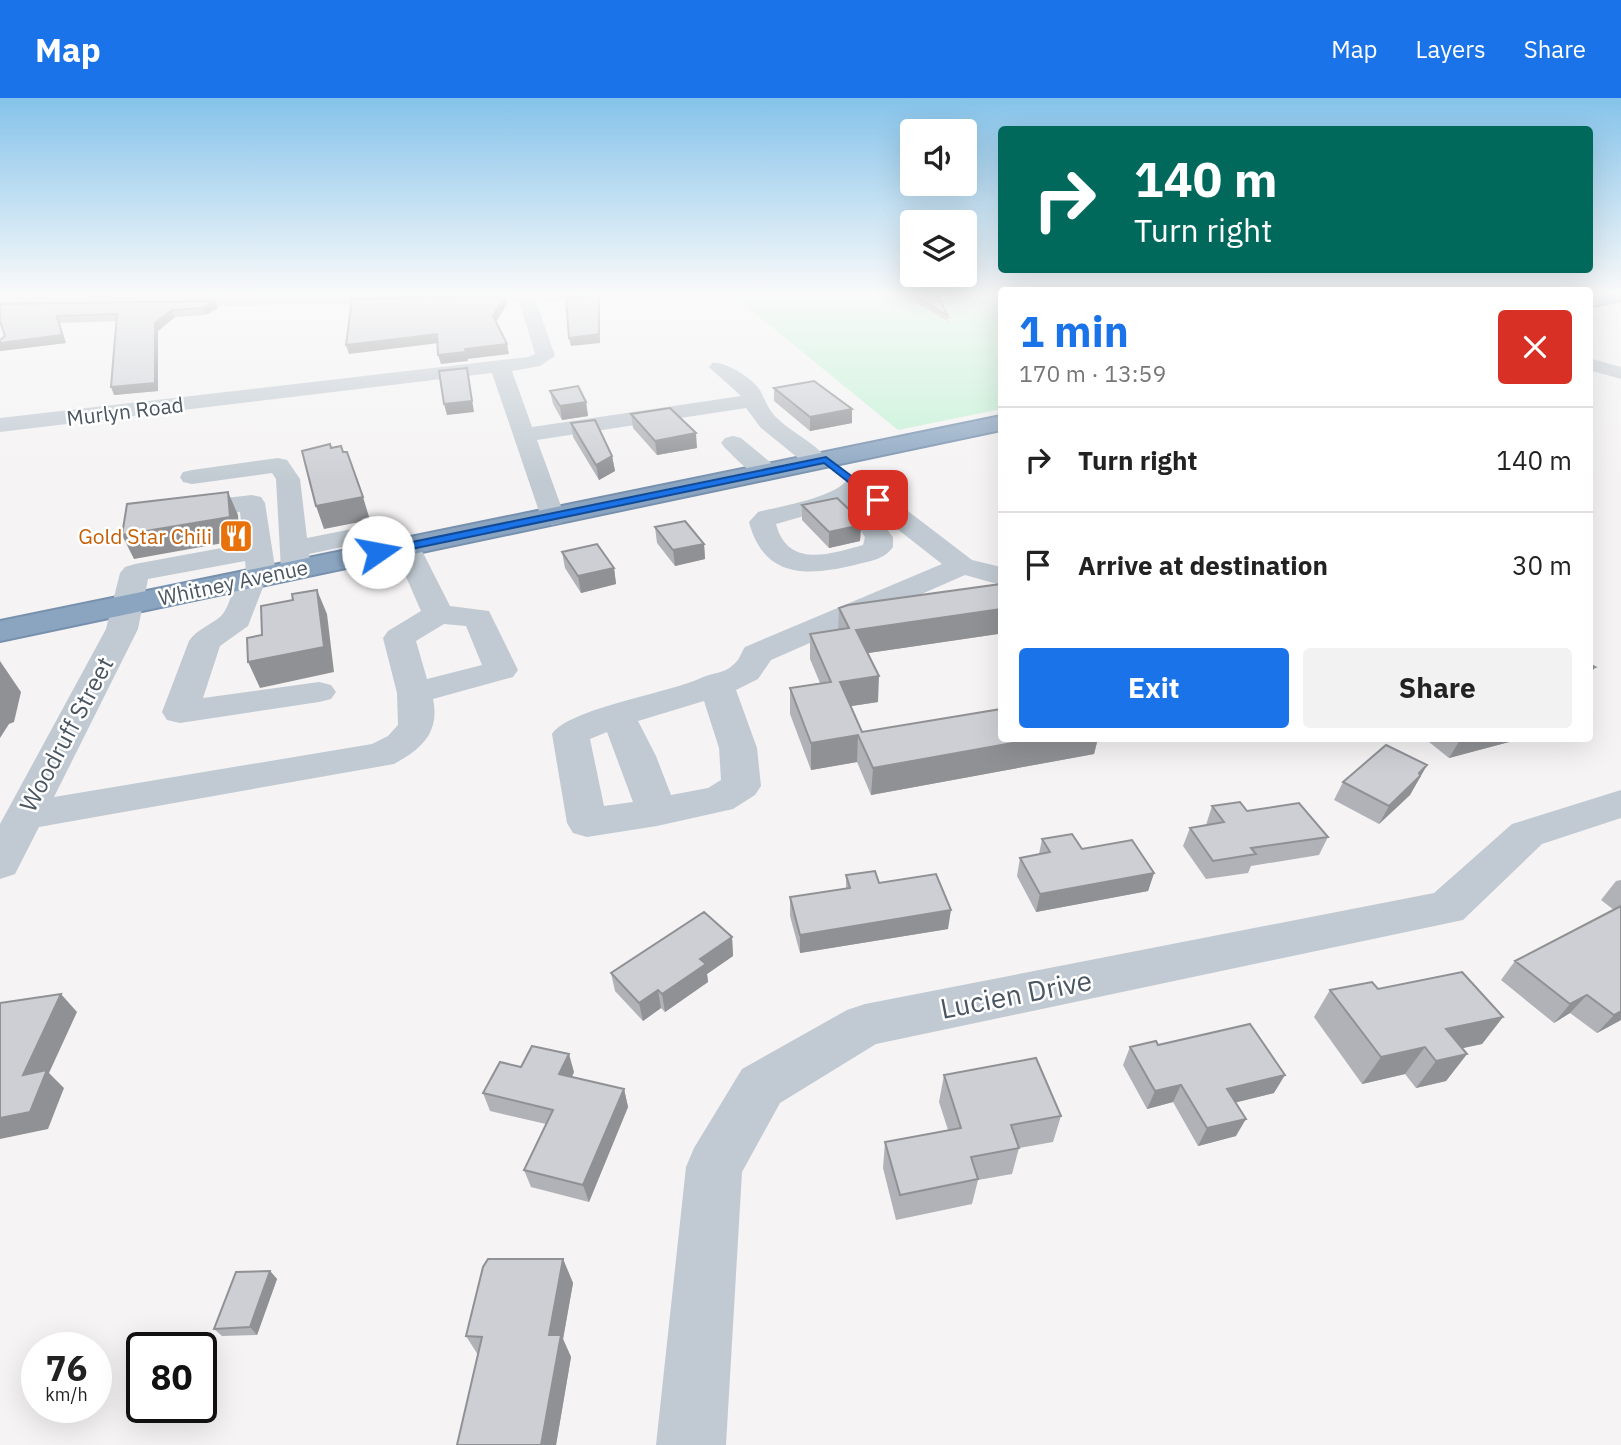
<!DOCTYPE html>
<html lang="en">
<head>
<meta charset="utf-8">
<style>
  body { margin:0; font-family:"IBM Plex Sans",sans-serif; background:#f2f2f2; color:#222; height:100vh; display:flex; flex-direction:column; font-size:26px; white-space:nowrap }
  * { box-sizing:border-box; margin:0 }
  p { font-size:23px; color:#767676 }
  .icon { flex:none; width:38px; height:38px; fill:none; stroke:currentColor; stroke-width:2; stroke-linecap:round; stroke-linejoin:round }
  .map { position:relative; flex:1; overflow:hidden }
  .panel { position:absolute; left:998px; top:189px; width:595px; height:455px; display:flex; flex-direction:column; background:#fff; border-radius:7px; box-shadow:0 7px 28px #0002 }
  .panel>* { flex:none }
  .guide { position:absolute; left:998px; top:28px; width:595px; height:147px; border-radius:7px; box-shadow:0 7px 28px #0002; background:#00695c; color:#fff; overflow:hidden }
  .buttons { position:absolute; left:900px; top:21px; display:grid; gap:14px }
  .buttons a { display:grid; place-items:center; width:77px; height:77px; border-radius:7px; background:#fff; box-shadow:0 7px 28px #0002; font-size:35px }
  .speed { position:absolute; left:21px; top:1234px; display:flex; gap:14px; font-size:35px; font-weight:700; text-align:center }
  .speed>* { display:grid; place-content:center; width:91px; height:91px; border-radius:50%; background:#fff; box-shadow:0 7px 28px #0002; line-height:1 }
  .speed small { font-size:18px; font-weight:400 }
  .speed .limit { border:4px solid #111; border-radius:10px; background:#fff; color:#111 }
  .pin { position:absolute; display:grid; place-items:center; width:60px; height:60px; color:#fff; margin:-30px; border-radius:14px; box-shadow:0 4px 10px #0006 }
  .me { position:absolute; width:77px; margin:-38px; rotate:78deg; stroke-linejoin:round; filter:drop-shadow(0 0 5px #0008) }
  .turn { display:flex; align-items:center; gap:24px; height:147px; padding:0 21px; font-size:32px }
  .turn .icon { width:91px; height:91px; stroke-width:2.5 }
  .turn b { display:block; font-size:49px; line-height:60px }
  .round { display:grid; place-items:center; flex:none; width:74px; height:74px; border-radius:7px; background:#f2f2f2 }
  .headline { display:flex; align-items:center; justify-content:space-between; height:119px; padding:0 21px }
  h1 { font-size:42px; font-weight:700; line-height:52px; color:#1a73e8 }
  .primary-button { display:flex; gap:14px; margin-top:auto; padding:14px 21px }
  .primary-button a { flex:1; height:80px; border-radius:7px; background:#1a73e8; color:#fff; font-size:28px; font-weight:700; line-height:80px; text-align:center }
  .primary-button a+a { background:#f2f2f2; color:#222 }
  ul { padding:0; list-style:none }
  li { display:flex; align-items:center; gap:21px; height:105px; padding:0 21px; border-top:2px solid #e0e0e0 }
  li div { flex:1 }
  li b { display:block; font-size:26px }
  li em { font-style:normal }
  header { display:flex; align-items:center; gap:42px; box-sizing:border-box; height:98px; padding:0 35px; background:#1a73e8; color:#fff }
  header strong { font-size:33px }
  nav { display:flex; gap:38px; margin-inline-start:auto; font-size:24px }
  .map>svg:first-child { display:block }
  .green { fill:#c3f1d5 }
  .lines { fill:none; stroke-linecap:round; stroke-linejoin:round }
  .highway-casing { stroke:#7690ad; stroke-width:4 }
  .minor { fill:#c1cad2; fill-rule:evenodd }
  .highway { fill:#8ba5c1; fill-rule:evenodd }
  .wall { fill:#b0b2b7 }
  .shaded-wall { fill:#909195 }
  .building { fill:#cdcfd5; stroke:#909195; stroke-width:2 }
  .route { fill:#1a73e8; stroke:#114b97; stroke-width:2 }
  .labels { text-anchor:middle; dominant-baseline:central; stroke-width:5; stroke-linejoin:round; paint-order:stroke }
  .far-street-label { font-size:21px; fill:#4a5661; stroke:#fff }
  .far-food-label { font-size:21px; fill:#c56008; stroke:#fff; text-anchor:end }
  .street-label { font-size:24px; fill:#4a5661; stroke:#fff }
  .near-street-label { font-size:28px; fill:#4a5661; stroke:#fff }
</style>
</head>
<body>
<header>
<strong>Map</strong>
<nav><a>Map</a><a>Layers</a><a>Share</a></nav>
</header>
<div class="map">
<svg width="1621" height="1347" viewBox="0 0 1621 1347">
  <rect width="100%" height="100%" fill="#f5f3f3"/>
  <path class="green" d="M1001,197V311L898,332L735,199Z"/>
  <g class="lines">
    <g class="highway-casing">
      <path id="highway" d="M1606,195H1621V202L1589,209V199Z
        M1001,318V332L0,543V523Z"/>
    </g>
    <path class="minor" d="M370,195H724L716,200L536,203L555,258L540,268L512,273L532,329L741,298L709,269L712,265C724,262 756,282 761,294C766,304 769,313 778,321C794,336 817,346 829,363L826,368L817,370L808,368L761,330L746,310L537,342L565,419L561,425L552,427L543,425L492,275L0,334V320L528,259L535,256L519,203L0,211V201Z
      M1589,260L1621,269V281L1589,272Z
      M733,338L741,340L776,369L779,374L776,379C755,384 739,363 725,350L721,345L725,340Z
      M278,360L287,362L300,381L307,440L372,427L382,429L392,454L388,460L378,463L368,460L361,445L309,456L311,471L306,477L296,480L286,477L281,471L276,381L272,375L192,386L183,384L180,379L183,374L192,372Z
      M857,378L866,381L972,462L1001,469V487L965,477L771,562L758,581L736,592L757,650L761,688L755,697L733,711L657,728L587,739L573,735L567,725L552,636C569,610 671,595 703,579C713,575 725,575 733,567C739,563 741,555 745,549L942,466L869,409L893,439V449C884,462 869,463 855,467C808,478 764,481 749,424L758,414C781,408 834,400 848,381ZM843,407L865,439L863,447C830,456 788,471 776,426ZM704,603L719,650L721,682L708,690L671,697L656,658L638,623ZM607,634L633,704L604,708L590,641Z
      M252,397L261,399L265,405L276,476L271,482L265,484L248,528L220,548L203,600L319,584L331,587L336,594L331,601L319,604L180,625L167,622L162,614L189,543C197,531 211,527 221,518C231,508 232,487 241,475L246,473L245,463L148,481L138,531L54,699L372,646L388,638L398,627L397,595L383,540L388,533L421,513L393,449L397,443L407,441L417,443L450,508L489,513L518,572L513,579L433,601C440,634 422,651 394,666L39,729L15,776L0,781V726L106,531L120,475L125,469L135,466L243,446L240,414L181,421L172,419L168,413L172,407L181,405ZM444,526L466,528L482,567L427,581L416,543Z
      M1621,692V720L1542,746L1463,822L876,946L780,1005L742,1074L726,1347H656L686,1069L694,1050L742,971L847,912L865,906L1434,795L1512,726Z"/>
    <use href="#highway" class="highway"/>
  </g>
  <path class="wall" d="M0,195H188L0,198Z
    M901,195H936L948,218V224Z
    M215,203L218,210L205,217L175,219L158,233V293L114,297L117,223L60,225L66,245L0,253V242L5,238L0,223Z
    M774,290L852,325L810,333L774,303Z
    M550,293L586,304L588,318L562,322L553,306Z
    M631,316L697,350L657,357L633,330Z
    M571,325L612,358L615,373L599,382L573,339Z
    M802,407L858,420V425L861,427L860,443L829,450L802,422Z
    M655,429L704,446L705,461L675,468L657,445Z
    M562,454L614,470L616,486L581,495L565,470Z
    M1001,486V541L998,536L868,555L878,604L851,608L862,634L1001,640H1098L1094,656L871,697L857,664L811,672L790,616V590L820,585L810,561V536L838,532L839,510Z
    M1424,640H1511L1509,644L1449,660Z
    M1427,667L1410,697L1379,726L1334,702L1343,684Z
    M1212,708L1247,713L1328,739L1319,757L1251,768L1248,775L1206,781L1183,748L1190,730L1206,727Z
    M1042,741L1082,751L1154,775L1148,793L1036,814L1017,778L1020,760L1039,756Z
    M846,777L879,785L948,831L800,855L790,818V799L846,791Z
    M1621,782V922L1597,935L1570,915L1554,925L1501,882L1515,863L1614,812L1601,802L1616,783Z
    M732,839L733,858L707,876L708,884L665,914L661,910L643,923L615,893L611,875Z
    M1378,891L1503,919L1482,946L1462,950L1467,956L1446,983L1416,990L1405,976L1362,986L1314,919L1330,892Z
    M1158,947L1274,995L1236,1004V1038L1198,1048L1173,1004L1147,1011L1123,967L1130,949Z
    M521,969L574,974L572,979L624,991L628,1009L589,1104L531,1089L524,1072L546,1026L490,1013L483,995Z
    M944,977L1061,1018L1053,1044L1019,1050L1012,1076L978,1082L972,1106L896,1122L883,1070L885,1044L948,1032L939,1004Z
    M563,1161L573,1185L563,1241L571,1259L556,1347H457L478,1257L466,1238Z
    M270,1173L277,1181L257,1237L222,1238L214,1231Z"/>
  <path class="shaded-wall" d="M505,198L507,207L494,227L493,218Z
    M599,198L600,245L571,248L569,240Z
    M215,203L218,210L205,217L203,210Z
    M172,212L175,219L158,233V293L114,297L111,289L155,225Z
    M57,218L66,245L0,253V245Z
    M437,236L439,245L349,256L346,247Z
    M507,246L509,256L467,261L465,251Z
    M466,254L468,263L441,266L438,257Z
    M467,270L474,314L447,317L444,306Z
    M586,304L588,318L562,322L560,308Z
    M852,311V325L810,333V319Z
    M696,335L697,350L657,357L655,343Z
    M612,358L615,373L599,382L596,367Z
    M228,394L238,417L240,442L134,461L122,437Z
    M363,399L370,422L324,431L316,408Z
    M858,420V428L861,427L860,443L829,450V434L854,421Z
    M704,446L705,461L675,468L673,452Z
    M614,470L616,486L581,495L578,478Z
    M317,492L327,516L334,574L260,590L248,564Z
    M1001,511L998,536L855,557L856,532Z
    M0,563L21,594L14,624L9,626L0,640Z
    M1595,569L1589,579V571Z
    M879,578L878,604L839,610L840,584Z
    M858,637L857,664L811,672V645Z
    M1040,640H1098L1094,656L871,697L873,670Z
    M1465,640H1511L1509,644L1449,660L1460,642Z
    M1427,667L1410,697L1379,726L1389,708Z
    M1154,775L1148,793L1036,814L1040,796Z
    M951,812L948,831L800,855V837Z
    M732,839L733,858L707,876L708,884L665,914L662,896L700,861Z
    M658,892L661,910L643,923L639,905Z
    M61,896L77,914L49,975L64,990L48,1031L0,1041V1020L23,977Z
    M1587,897L1570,915L1554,925L1570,906Z
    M1621,913V922L1597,935L1614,917Z
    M1503,919L1482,946L1431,957L1446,931Z
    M1425,949L1405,976L1362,986L1381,959Z
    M569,956L574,974L564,994L559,976Z
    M1467,956L1446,983L1416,990L1436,963Z
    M1285,977L1274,995L1218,1009L1227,991Z
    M1181,987L1173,1004L1147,1011L1155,993Z
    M624,991L628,1009L589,1104L583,1087Z
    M1246,1021L1236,1038L1198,1048L1207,1030Z
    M563,1161L573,1185L563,1241L571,1259L556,1347H541L549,1237Z
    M270,1173L277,1181L257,1237L250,1229Z"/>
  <path class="building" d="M911,195H936L948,218Z
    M505,198L493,218L507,246L465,251L466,254L438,257L437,236L346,247L352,201Z
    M599,198V236L569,240L566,200Z
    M215,203L203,210L172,212L155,225V285L111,289L117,216L57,218L62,237L0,245V242L5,238L0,223V206Z
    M467,270L472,303L444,306L439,273Z
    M814,283L852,311L810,319L774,290Z
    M578,288L586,304L560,308L550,293Z
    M670,310L696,335L655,343L631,316Z
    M595,322L612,358L596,367L571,325Z
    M330,346L331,350L341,348L343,354H347L363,399L316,408L302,353Z
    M228,394L230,419L122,437L127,406Z
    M837,400L858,420L854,421L861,427L829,434L802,407Z
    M685,423L704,446L673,452L655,429Z
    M597,446L614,470L578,478L562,454Z
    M1001,486V511L856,532L879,578L840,584L862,634L1001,611V640H1040L873,670L858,637L811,645L790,590L831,584L810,536L849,530L839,510L848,507Z
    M317,492L324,549L248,564L247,540L262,537L261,508L293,502L292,496Z
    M1589,566L1595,569L1589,571Z
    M1386,647L1427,667L1419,675L1420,678L1389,708L1343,684Z
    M1240,704L1247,713L1299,705L1328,739L1251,750L1256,756L1213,763L1190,730L1224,724L1212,708Z
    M1072,736L1082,751L1132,742L1154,775L1040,796L1020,760L1050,754L1042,741Z
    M875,773L879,785L936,776L951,812L800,837L790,799L850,790L846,777Z
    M1621,808V913L1614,917L1587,897L1570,906L1515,863Z
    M704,814L732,839L700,861L706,866L662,896L658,892L639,905L611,875Z
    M1462,874L1503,919L1446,931L1467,956L1436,963L1425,949L1381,959L1330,892L1372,884L1378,891Z
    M61,896L23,977L47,972L30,1014L0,1020V905Z
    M1250,926L1285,977L1227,991L1246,1021L1207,1030L1181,987L1155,993L1130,949L1156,943L1158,947Z
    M532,948L569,956L559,976L624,991L583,1087L524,1072L553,1012L483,995L500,964L521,969Z
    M1036,960L1061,1018L1011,1027L1019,1050L971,1059L978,1081L900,1097L885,1044L961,1030L944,977Z
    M488,1161H563L549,1237H561L541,1347H457L482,1239L466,1238L483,1169Z
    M270,1173L250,1229L214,1231L236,1174Z"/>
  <linearGradient id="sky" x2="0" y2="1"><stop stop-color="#85c3ea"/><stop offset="0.51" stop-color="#fafafa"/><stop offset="1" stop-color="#fafafa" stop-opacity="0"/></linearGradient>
  <rect width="1621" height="384" fill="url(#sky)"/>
  <path class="route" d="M826,359L881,400V404H874L824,365L378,458L372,454L378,451Z"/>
  <defs>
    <g id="restaurant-square" transform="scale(1.75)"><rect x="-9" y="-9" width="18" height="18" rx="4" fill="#e8710a" stroke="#fff"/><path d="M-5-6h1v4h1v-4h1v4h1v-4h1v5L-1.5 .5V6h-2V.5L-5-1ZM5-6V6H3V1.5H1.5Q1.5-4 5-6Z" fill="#fff"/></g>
  </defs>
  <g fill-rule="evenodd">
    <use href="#restaurant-square" x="236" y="438"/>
  </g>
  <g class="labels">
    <g class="far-street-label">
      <text transform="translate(125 313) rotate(-7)">Murlyn Road</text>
      <text transform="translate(233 484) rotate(-12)">Whitney Avenue</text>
    </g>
    <g class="far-food-label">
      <text x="212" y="438">Gold Star Chili</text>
    </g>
    <g class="street-label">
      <text transform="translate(66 636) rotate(-62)">Woodruff Street</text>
    </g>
    <g class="near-street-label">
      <text transform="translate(1016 896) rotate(-11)">Lucien Drive</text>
    </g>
  </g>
</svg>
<div class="buttons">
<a><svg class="icon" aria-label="sound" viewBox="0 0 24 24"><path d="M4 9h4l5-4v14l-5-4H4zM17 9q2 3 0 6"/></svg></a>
<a><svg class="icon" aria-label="layers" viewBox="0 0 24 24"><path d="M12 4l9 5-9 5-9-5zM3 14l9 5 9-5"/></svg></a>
</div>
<div class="speed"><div>76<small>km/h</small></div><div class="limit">80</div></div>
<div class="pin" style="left:878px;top:402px;background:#d93025"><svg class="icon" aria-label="arrive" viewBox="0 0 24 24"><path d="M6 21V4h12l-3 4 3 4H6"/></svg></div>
<svg class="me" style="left:378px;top:454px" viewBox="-20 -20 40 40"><circle r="19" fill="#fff"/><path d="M0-13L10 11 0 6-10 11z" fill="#1a73e8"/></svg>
<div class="guide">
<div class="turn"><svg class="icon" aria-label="right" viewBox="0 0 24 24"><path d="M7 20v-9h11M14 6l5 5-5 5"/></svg><div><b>140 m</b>Turn right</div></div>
</div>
<section class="panel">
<div class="headline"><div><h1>1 min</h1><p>170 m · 13:59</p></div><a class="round" style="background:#d93025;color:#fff"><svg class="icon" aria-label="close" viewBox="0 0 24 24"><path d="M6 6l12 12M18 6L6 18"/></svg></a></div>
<ul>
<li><svg class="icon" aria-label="right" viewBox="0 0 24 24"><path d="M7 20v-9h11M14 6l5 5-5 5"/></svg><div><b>Turn right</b></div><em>140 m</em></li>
<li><svg class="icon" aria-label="arrive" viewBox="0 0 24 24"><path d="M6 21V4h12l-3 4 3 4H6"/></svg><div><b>Arrive at destination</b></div><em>30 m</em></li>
</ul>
<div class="primary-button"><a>Exit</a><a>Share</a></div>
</section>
</div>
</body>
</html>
